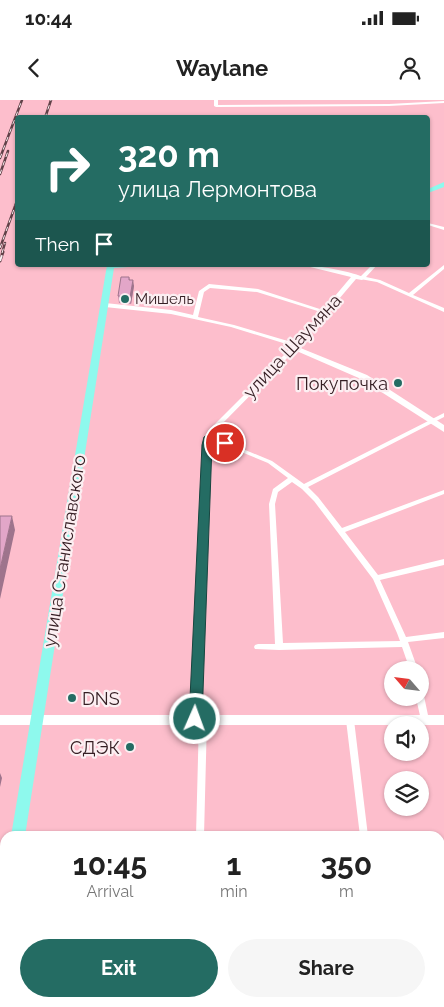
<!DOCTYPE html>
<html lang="en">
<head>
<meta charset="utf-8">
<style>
  body { margin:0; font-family:Raleway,sans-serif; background:#f6f6f6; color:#222; height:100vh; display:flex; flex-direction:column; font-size:19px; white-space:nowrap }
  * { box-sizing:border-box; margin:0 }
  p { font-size:16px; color:#767676 }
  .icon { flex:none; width:28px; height:28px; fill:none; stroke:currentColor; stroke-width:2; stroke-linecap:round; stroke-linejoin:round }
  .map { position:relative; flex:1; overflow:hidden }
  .side { position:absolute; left:0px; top:731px; width:445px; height:176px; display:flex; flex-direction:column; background:#fff; border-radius:15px 15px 0 0; box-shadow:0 1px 4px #0004 }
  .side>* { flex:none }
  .banner { position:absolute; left:15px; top:15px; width:415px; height:152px; border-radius:5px; box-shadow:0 1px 4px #0004; background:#246c63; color:#fff; overflow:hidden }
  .needle { width:32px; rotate:298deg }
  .fabs { position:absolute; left:384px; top:561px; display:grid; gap:10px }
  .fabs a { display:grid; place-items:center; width:45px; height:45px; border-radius:50%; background:#fff; box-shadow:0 1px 4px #0004; font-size:25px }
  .pin { position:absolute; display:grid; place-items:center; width:42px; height:42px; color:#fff; margin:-21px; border:2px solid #fff; border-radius:50%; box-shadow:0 1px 5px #0007 }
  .me { position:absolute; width:55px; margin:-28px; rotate:2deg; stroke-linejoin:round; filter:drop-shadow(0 0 4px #0008) }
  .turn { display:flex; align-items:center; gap:18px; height:105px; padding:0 20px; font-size:22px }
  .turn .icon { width:65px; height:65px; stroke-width:2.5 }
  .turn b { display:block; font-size:35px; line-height:42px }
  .then { display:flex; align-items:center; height:48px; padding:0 20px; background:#0003; gap:10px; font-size:19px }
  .eta { display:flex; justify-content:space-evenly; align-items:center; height:85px; text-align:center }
  .eta b { font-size:30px; font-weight:700; line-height:35px }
  .cta { display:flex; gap:10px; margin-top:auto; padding:10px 20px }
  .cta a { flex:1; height:58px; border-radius:30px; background:#246c63; color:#fff; font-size:20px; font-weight:700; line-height:58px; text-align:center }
  .cta a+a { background:#f6f6f6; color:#222 }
  .status { display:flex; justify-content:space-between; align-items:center; height:35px; padding:0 25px; background:#fff; direction:ltr }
  .status svg { height:14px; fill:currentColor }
  header { display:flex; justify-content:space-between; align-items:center; height:65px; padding:0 20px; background:#fff; font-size:22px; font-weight:700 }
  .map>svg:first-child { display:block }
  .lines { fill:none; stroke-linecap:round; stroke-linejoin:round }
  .minor { fill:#fff; fill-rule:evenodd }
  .tertiary { fill:#fff; fill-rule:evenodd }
  .secondary { fill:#fff; fill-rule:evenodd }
  .primary { fill:#8ef9ed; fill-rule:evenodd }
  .rail-far1-casing { stroke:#614148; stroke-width:2.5 }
  .rail-casing { stroke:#614148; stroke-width:3 }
  .rail-far1 { stroke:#fceff2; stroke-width:1; stroke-dasharray:4.5; stroke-linecap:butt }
  .rail { stroke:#fceff2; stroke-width:2; stroke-dasharray:6; stroke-linecap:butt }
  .wall { fill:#c28fac }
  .shaded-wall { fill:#9e748c }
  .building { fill:#e2a6c8; stroke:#9e748c }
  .route { fill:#246c63; stroke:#174640 }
  .poi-dot { fill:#246c63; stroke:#fceff2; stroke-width:2 }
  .labels { text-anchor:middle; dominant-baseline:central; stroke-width:4.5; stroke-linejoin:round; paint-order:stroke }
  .far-poi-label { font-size:15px; fill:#351e23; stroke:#fceff2; text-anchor:start }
  .street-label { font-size:18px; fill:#351e23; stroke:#fceff2 }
  .poi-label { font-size:18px; fill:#351e23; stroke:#fceff2; text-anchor:end }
</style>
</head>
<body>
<div class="status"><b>10:44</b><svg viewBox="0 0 49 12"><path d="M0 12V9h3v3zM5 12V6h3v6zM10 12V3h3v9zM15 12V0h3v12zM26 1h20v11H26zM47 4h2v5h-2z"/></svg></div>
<header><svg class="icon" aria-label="back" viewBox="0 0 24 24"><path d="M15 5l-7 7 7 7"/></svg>Waylane<svg class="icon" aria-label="person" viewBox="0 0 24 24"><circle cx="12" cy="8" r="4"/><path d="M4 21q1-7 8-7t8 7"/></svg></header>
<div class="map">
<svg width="444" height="907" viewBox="0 0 444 907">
  <rect width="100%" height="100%" fill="#fdbecc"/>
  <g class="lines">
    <path class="minor" d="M214,0H218V5L389,4L444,1V3L389,6L216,7L214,6Z
      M428,123L444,127V130L428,125Z
      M372,165H377L366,177L380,180L409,193L444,165V169L413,195L444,208V212L377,182L360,179V177Z
      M209,184L258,189L329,212L326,214L324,213L257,192L210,188L204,192L198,217L234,225L298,244L299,245L296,247L231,227L171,214L105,207L102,205L105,203L171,210L193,215L199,191Z
      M294,246L296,247V249L217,329L214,337L272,361L304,384L444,313V317L308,387L318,397L342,428L444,390V394L345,432L378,475L444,459V465L380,480L406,537L444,532V538L408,542L418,570H410L402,547L279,550L255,549L254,547L255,545L258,544H275L269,404L273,389L288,378L268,363L212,340L210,345L199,619L198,621L195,622L192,621L191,619L204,345L207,338L206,337L208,335L212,327L292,247ZM292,382L302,389L314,401L373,479L397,533L400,541L283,543L275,404L278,392Z
      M420,593L423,594L424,596L429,620L428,622L425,623L422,622L421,620L416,598H420Z
      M203,616L206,617L207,619L204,736H196L199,619L200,617Z
      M350,617L353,618L354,620L368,736H360L346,620L347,618Z
      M192,902H202V907H192Z
      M378,902H388L389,907H379Z"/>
    <path class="tertiary" d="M302,165C315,165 355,172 365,178L362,180L356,179L298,247L367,275L444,325V332L361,279L292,249V247L351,177Z"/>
    <path class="secondary" d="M0,615H444V625H0Z"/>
    <path class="primary" d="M444,82V87L428,93V89Z
      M107,165H132L128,167L114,168L25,736H11Z
      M5,814V860L0,862V816Z"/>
    <g class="rail-far1-casing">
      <path id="rail-far1" d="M45,18L51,0
        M0,58L22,0
        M0,74L8,51
        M0,148L18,98
        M2,153L5,143"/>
    </g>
    <g class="rail-casing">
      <path id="rail" d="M0,161L3,152"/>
    </g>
    <use href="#rail-far1" class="rail-far1"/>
    <use href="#rail" class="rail"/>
  </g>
  <path class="wall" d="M129,177L130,180L134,186L131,204L119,203L118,196Z"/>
  <path class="shaded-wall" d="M133,180L134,186L131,204L130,197Z
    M12,416L15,430L0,499V469Z
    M0,673L2,678L0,687Z"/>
  <path class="building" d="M121,177H129V180H133L130,197L118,196Z
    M0,416H12L0,469Z"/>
  <path class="route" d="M209,334L229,341L230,343L225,347L213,342L212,345L202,619L200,623L195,624L191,623L189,619L202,345L204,337Z"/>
  <g class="poi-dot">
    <circle cx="125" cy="199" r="5"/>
    <circle cx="398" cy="283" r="5"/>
    <circle cx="72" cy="598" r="5"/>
    <circle cx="130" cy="647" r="5"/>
  </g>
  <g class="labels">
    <g class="far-poi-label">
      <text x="135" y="199">Мишель</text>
    </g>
    <g class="street-label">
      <text transform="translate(292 246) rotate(-47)">улица Шаумяна</text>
      <text transform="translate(64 451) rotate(-81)">улица Станиславского</text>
    </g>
    <g class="poi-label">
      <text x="388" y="283">Покупочка</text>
      <text x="82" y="598" text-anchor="start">DNS</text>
      <text x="120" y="647">СДЭК</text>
    </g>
  </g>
</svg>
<div class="fabs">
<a><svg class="needle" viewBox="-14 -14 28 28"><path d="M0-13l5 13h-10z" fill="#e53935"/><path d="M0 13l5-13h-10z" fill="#767676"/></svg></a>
<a><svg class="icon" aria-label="sound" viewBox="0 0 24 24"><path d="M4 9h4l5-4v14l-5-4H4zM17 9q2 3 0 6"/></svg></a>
<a><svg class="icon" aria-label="layers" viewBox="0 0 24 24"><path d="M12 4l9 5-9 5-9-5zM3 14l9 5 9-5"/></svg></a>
</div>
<div class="pin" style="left:225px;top:343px;background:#d93025"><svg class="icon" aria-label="arrive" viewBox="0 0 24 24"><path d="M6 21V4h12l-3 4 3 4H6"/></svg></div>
<svg class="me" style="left:195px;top:619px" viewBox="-20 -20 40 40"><circle r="17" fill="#246c63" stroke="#fff" stroke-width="3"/><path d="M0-11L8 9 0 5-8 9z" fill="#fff"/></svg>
<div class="banner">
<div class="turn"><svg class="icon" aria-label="right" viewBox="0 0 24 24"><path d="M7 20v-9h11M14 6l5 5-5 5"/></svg><div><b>320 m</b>улица Лермонтова</div></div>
<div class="then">Then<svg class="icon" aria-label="arrive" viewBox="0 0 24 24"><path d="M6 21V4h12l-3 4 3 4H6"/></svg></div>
</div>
<section class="side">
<div class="eta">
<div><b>10:45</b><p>Arrival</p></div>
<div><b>1</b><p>min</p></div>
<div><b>350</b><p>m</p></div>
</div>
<div class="cta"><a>Exit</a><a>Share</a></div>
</section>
</div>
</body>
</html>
